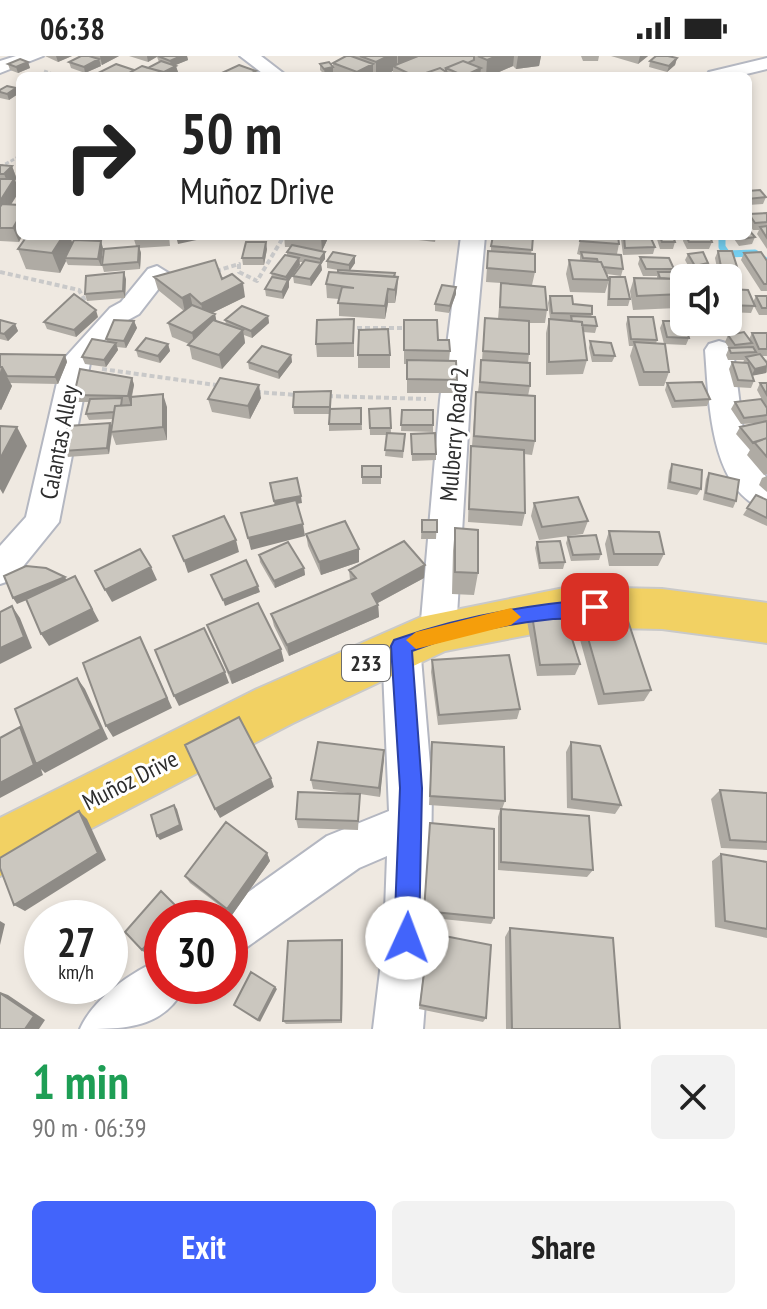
<!DOCTYPE html>
<html lang="en">
<head>
<meta charset="utf-8">
<style>
  body { margin:0; font-family:"PT Sans Narrow",sans-serif; background:#f2f2f2; color:#222; height:100vh; display:flex; flex-direction:column; font-size:30px; white-space:nowrap }
  * { box-sizing:border-box; margin:0 }
  p { font-size:26px; color:#767676 }
  .icon { flex:none; width:44px; height:44px; fill:none; stroke:currentColor; stroke-width:2; stroke-linecap:round; stroke-linejoin:round }
  .map { position:relative; height:973px; overflow:hidden }
  .side { display:flex; flex-direction:column; background:#fff; flex:1 }
  .side>* { flex:none }
  .hud { position:absolute; left:16px; top:16px; width:736px; height:168px; border-radius:12px; box-shadow:0 4px 12px #0003; background:#fff; color:#222; overflow:hidden }
  .fabs { position:absolute; left:670px; top:208px; display:grid; gap:16px }
  .fabs a { display:grid; place-items:center; width:72px; height:72px; border-radius:12px; background:#fff; box-shadow:0 4px 12px #0003; font-size:40px }
  .speed { position:absolute; left:24px; top:844px; display:flex; gap:16px; font-size:40px; font-weight:700; text-align:center }
  .speed>* { display:grid; place-content:center; width:104px; height:104px; border-radius:50%; background:#fff; box-shadow:0 4px 12px #0003; line-height:1 }
  .speed small { font-size:20px; font-weight:400 }
  .speed .limit { border:12px solid #d22; background:#fff; color:#111 }
  .pin { position:absolute; display:grid; place-items:center; width:68px; height:68px; color:#fff; margin:-34px; border-radius:16px; box-shadow:0 4px 12px #0006 }
  .me { position:absolute; width:88px; margin:-44px; rotate:2deg; stroke-linejoin:round; filter:drop-shadow(0 0 6px #0008) }
  .turn { display:flex; align-items:center; gap:28px; height:168px; padding:0 32px; font-size:36px }
  .turn .icon { width:104px; height:104px; stroke-width:2.5 }
  .turn b { display:block; font-size:56px; line-height:68px }
  .round { display:grid; place-items:center; flex:none; width:84px; height:84px; border-radius:12px; background:#f2f2f2 }
  .summary { display:flex; align-items:center; justify-content:space-between; height:136px; padding:0 32px }
  h1 { font-size:48px; font-weight:700; line-height:60px; color:#1e9e55 }
  .cta { display:flex; gap:16px; margin-top:auto; padding:16px 32px }
  .cta a { flex:1; height:92px; border-radius:12px; background:#4264fb; color:#fff; font-size:32px; font-weight:700; line-height:92px; text-align:center }
  .cta a+a { background:#f2f2f2; color:#222 }
  .status { display:flex; justify-content:space-between; align-items:center; height:56px; padding:0 40px; background:#fff; direction:ltr }
  .status svg { height:22px; fill:currentColor }
  .map>svg:first-child { display:block }
  .lines { fill:none; stroke-linecap:round; stroke-linejoin:round }
  .stream { stroke:#75cff0; stroke-width:7 }
  .minor-casing { stroke:#b4b7c1; stroke-width:4 }
  .major-casing { stroke:#c9c9c9; stroke-width:4 }
  .path-far1 { stroke:#c9c9c9; stroke-width:3; stroke-dasharray:4 2; stroke-linecap:butt }
  .path { stroke:#c9c9c9; stroke-width:4; stroke-dasharray:5 3; stroke-linecap:butt }
  .minor { fill:#fff; fill-rule:evenodd }
  .major { fill:#f2d163; fill-rule:evenodd }
  .wall { fill:#afaba4 }
  .shaded-wall { fill:#8e8b86 }
  .building { fill:#cbc7bf; stroke:#8e8b86; stroke-width:2 }
  .route { fill:#4264fb; stroke:#2b41a3; stroke-width:2 }
  .slow { fill:#f59e0b }
  .labels { text-anchor:middle; dominant-baseline:central; stroke-width:6; stroke-linejoin:round; paint-order:stroke }
  .shield { fill:#fff; stroke:#6d6d6d; stroke-width:2 }
  .shield-label { font-size:22px; font-weight:bold; fill:#2e2e2e }
  .street-label { font-size:24px; fill:#2e2e2e; stroke:#fff }
</style>
</head>
<body>
<div class="status"><b>06:38</b><svg viewBox="0 0 49 12"><path d="M0 12V9h3v3zM5 12V6h3v6zM10 12V3h3v9zM15 12V0h3v12zM26 1h20v11H26zM47 4h2v5h-2z"/></svg></div>
<div class="map">
<svg width="767" height="973" viewBox="0 0 767 973">
  <rect width="100%" height="100%" fill="#efe9e1"/>
  <g class="lines">
    <path class="stream" d="M722,180V191L727,198L755,197L767,206"/>
    <g class="minor-casing">
      <path id="minor" d="M16,0H43L0,17V5Z
        M240,0H261L287,20H266Z
        M767,2V13L738,20H707L709,16Z
        M461,180H485L470,344L456,576L451,587L438,592L425,587L420,576L440,344Z
        M157,210L170,218L139,258L128,264L90,307L59,466L12,524L0,528V490L26,461L62,305L110,252L121,246L148,213Z
        M719,285L729,288L733,294L743,374L754,406L767,422V454C709,436 709,343 705,294L709,288Z
        M401,574L414,578L420,590L432,732L430,882L423,973H373L384,882L387,800L359,812L247,891L230,897V862H212L327,780L389,755L382,590L388,578Z
        M162,903V930H185C164,973 125,973 80,973C93,943 132,915 162,903Z"/>
    </g>
    <g class="major-casing">
      <path id="major" d="M569,531L662,533L767,547V587L662,573L569,571L445,595L293,667L0,820V762L257,633L421,561Z"/>
    </g>
    <path class="path-far1" d="M44,15L59,20
      M0,111L20,100"/>
    <path class="path" d="M216,215L239,208V216L257,225L284,180
      M0,216L79,234L87,248
      M349,272H407
      M102,313L223,330
      M256,336L298,339
      M328,340L426,343"/>
    <use href="#minor" class="minor"/>
    <use href="#major" class="major"/>
  </g>
  <path class="wall" d="M45,0H72L58,6Z
    M79,0H119L102,9L100,8L101,10L85,17L71,12L69,6L79,1Z
    M129,0H187L188,4L175,9L178,16L173,19L176,20H101L100,16L134,14L148,12L159,6L157,1L148,6Z
    M354,0H541L539,10L516,13L513,10L490,20H401L393,16V15L383,20H333V17L325,19L320,14V8L333,10V7L354,1Z
    M581,0H599L598,5H583Z
    M611,0H648L638,8Z
    M677,2L675,9L667,16L649,11L650,5Z
    M28,6L30,12L18,17L10,14L8,8Z
    M16,32L18,38L9,44L0,42V34Z
    M0,109L12,110L17,123H20V136L18,135L11,148L17,149L16,145L20,140V180H22L19,186L0,185Z
    M748,128V135L766,141L763,148L748,149Z
    M767,157V193L757,178L759,174H753L749,168L748,170L749,158Z
    M27,180H70L72,188L103,192L101,210L68,209L66,205L60,217L26,213L18,193Z
    M133,180H169L170,190L139,192L141,197L140,213L104,216L102,209L136,190Z
    M284,180H329L322,195L325,196V203L321,208L322,214L311,230L294,227L293,220L303,206H300L289,225V231L283,243L266,240L265,233L272,221L271,217L287,200V196L290,191H285Z
    M411,180H436L435,186L410,183Z
    M446,180H462L461,184L446,182Z
    M534,180L531,198L535,216L532,229L547,254L545,267H529V298L528,307L530,330L528,340L535,385L532,399L524,398L525,457L522,470L468,466L470,404L472,390L475,349L476,336H478L482,304L485,262L498,263L501,227L486,226L488,195L491,196V190Z
    M581,180L619,188L617,198L623,213L621,220L607,218L609,224L605,237L570,236L566,218L569,204L580,205V199L577,198Z
    M622,180H650L655,191L653,198L623,199L621,183Z
    M656,180H673L675,186L673,193H660Z
    M684,180H719V181L711,182L712,186L709,193H687L683,185Z
    M732,180H748L755,181L752,188L739,190Z
    M267,193L264,209H243L242,202Z
    M718,195L739,217L736,224L728,223V222H719L715,202Z
    M744,197L767,205V235H761L741,204Z
    M688,198L708,207L706,214L697,216L716,222H684V252L682,251L681,241L677,252L633,254L630,235L634,222H657V220H643L638,208L640,201L674,213L673,216L679,228L684,214L691,215L685,204Z
    M327,205L355,207L350,214L398,221L397,235L395,247H388L385,263L339,260V243L327,242L326,228L338,217V214L327,212Z
    M154,221L222,223L245,241L212,257L215,258L216,265L226,268L225,264L268,260L269,267L252,282L244,279L245,287L222,313L192,303L189,288L172,281L168,267L184,255L158,234Z
    M610,221L630,243L628,250H607L608,228Z
    M126,223L125,242L87,245L85,238Z
    M728,233L753,246L756,240H767V259H759L754,250L751,257L728,256Z
    M456,238L449,257L435,255V248Z
    M550,240L573,248L592,258L591,261L597,270L595,277L583,276L587,304L583,318L546,319V277L549,263H550L548,247Z
    M98,261L76,281L47,273L44,266Z
    M628,261L657,284L656,288L669,316L664,330H639L630,300L633,290H629L626,268Z
    M354,263V301H317L316,288Z
    M0,264L15,268L18,275L8,285L0,283Z
    M404,264L438,284L450,295L449,305L457,324L455,337H407V308H404Z
    M134,265L137,272L126,292L117,291L118,294L106,311L85,308L82,301L107,285L106,283Z
    M663,265L689,282L686,289L664,288L660,272Z
    M701,266H723L725,271L722,278H706Z
    M752,277H767V300H762L766,306L767,303V316L766,317L752,319L754,325L751,332L734,331L729,313L732,306L743,307L744,304H728L726,299L729,292L725,286L728,279L749,283Z
    M590,285L615,300L612,306H592L589,292Z
    M168,288L170,295L160,307L138,301L136,294Z
    M0,298L65,299L67,306L58,328L10,327L12,330L1,354H0Z
    M291,299L292,306L279,323L249,313L248,306Z
    M358,299H390V312H358Z
    M132,322L134,329L132,341L167,351V384L116,389L112,378L109,398L67,401L63,395L110,367L112,372L113,363L89,364L86,358L89,346H76L74,339Z
    M667,327L710,343L707,350L672,352L665,334Z
    M760,327H767V418L764,419L747,399L750,394L736,378L740,371L760,367L741,368L731,353L735,346L765,349L757,334Z
    M331,335V353L361,352L362,374L329,375V358H294L293,351Z
    M261,342L250,363L212,356L208,343Z
    M390,352L391,378H405L403,402L385,400L387,379H370L369,353Z
    M402,354H433V376L401,375Z
    M411,378L436,398V404L412,405Z
    M672,408L701,433L697,439L667,433L669,415Z
    M362,410H381V428H362Z
    M709,417L736,445L733,452L703,444L706,423Z
    M767,420V436L759,429L762,422Z
    M756,439L767,444V470L743,459Z
    M534,447L588,465L583,478L539,484L531,460Z
    M422,464H437L436,483H421Z
    M455,472L478,517L474,539L452,538L453,495Z
    M609,475L664,498L658,510H609L605,488Z
    M306,478L359,493V506L321,519L308,490Z
    M568,481L601,498L599,504L571,505L566,487Z
    M537,486L565,506L563,513H539L535,492Z
    M259,499L304,512L305,519L275,532L260,506Z
    M349,514L424,522L378,547L379,561L289,600L274,570L271,558L350,524Z
    M531,553L580,608L575,619L537,620L527,565Z
    M584,568L651,634L644,645L598,649L579,580Z
    M207,569L284,605L232,628Z
    M432,604L520,653L517,663L438,669L431,616Z
    M432,686L505,745L502,753L593,814L587,821L498,814V761L500,754L429,749Z
    M571,686L621,749L615,758L567,752L566,696Z
    M384,694L380,741L360,738L358,774L298,772L296,763L356,738L313,733L311,724Z
    M720,734L767,737V794L721,792L711,743Z
    M430,767L494,862L491,868L423,861Z
    M267,797L270,805L232,859L190,827L185,820Z
    M721,798L767,806V882L715,871L712,805Z
    M510,872L620,973H506L505,881Z
    M427,883L486,962L483,966L419,953Z
    M343,889L342,967L286,968L283,965Z"/>
  <path class="shaded-wall" d="M56,0H72L58,6Z
    M100,0H119L102,9Z
    M147,0H158L148,6Z
    M181,0H187L188,4L171,11L170,5Z
    M388,0H397V12L393,10V15L383,20H376V6Z
    M398,0H422L398,11Z
    M497,0H514L513,10L490,20H486L487,4Z
    M518,0H541L539,10L516,13Z
    M640,0H648L638,8Z
    M677,2L675,9L667,16L669,10Z
    M99,3L101,10L85,17L84,11Z
    M28,6L30,12L18,17L16,11Z
    M373,8V20H357V16Z
    M176,10L178,16L170,20L162,18Z
    M333,11V17L325,19L324,13Z
    M481,12L480,20H464Z
    M16,32L18,38L9,44L7,38Z
    M12,110L17,124L15,126L19,136L4,160L0,149V145L9,130L4,118Z
    M20,160V180H22L19,186L13,172Z
    M63,180H70L74,192L65,202L66,205L60,217L52,197Z
    M176,180H215L178,188Z
    M322,180H329L322,195L321,181Z
    M101,185L103,192L101,210L98,203Z
    M266,186L267,193L264,209L263,202Z
    M139,190L141,197L140,213L138,206Z
    M325,196V203L321,208L322,214L311,230L310,223L320,209V203Z
    M355,200V207L349,216V209Z
    M299,202L300,209L289,225V231L283,243L282,236L287,227L286,221Z
    M708,207L706,214L692,217L695,210Z
    M124,216L126,223L125,242L123,235Z
    M398,221L397,235L395,247V234Z
    M243,227L245,241L204,261L201,248Z
    M456,231V238L449,257L450,250Z
    M388,233V247L385,263V250Z
    M190,238L193,252L185,256L182,242Z
    M96,254L98,261L76,281L74,274Z
    M215,258L218,272L195,291L192,277Z
    M268,260L269,267L252,282L251,275Z
    M134,265L137,272L126,292L124,285Z
    M15,268L18,275L8,285L4,278Z
    M243,274L245,287L222,313L219,299Z
    M116,287L118,294L106,311L104,304Z
    M168,288L170,295L160,307L158,300Z
    M65,299L67,306L58,328L55,321Z
    M291,299L292,306L279,323L278,316Z
    M767,310L766,317L751,320L755,313Z
    M2,311L12,330L1,354L0,352V316Z
    M132,322L134,329L130,347L128,340Z
    M259,329L261,342L250,363L248,350Z
    M163,338L167,351V384L163,371Z
    M110,367L112,374L109,398L107,392Z
    M17,371L27,390L3,438L0,433V403Z
    M301,440L302,447L275,452L274,445Z
    M303,468L305,480L251,494L248,482Z
    M236,484L239,496L188,517L184,505Z
    M359,493V506L321,519L319,506Z
    M425,509L424,522L372,550V538Z
    M151,511L157,524L112,546L105,534Z
    M304,512L305,519L275,532L274,525Z
    M75,520L99,565L49,590L41,578Z
    M65,521L68,527L17,548L13,542Z
    M258,530L260,536L225,550L223,544Z
    M378,549L379,561L289,600L287,589Z
    M12,550L20,562L32,592L0,608V592Z
    M146,593L172,652L113,681L106,670Z
    M281,593L284,605L232,628L229,617Z
    M225,616L229,627L179,650L174,640Z
    M77,622L85,633L108,683L45,717L41,713L43,719L0,742V727L20,671L29,682Z
    M384,694V704L380,741L379,732Z
    M271,722L274,731L220,762L215,753Z
    M174,749L177,753L183,774L160,784L157,780Z
    M79,755L87,763L106,804L25,855L14,849Z
    M267,797L270,805L232,859L227,853Z
    M179,853L182,856L176,862H170Z
    M0,865L5,868L0,889Z
    M162,872V878L145,897L142,894Z
    M342,884L343,889L342,967L341,964Z
    M110,903L120,911L110,924Z
    M94,930H106L95,945L86,941Z
    M275,931L277,933L260,966L258,964Z
    M0,936L8,939L45,964L39,973H25Z"/>
  <path class="building" d="M81,0H89L99,3L84,11L69,6Z
    M158,0H181L170,5Z
    M346,0H351L373,8L357,16L333,7Z
    M360,0H388L376,6Z
    M418,0H474V4L468,7L463,5L446,12V16L440,12L426,17V20L423,19L414,20L393,10Z
    M478,0H497L487,4Z
    M656,0H668L677,2L669,10L650,5Z
    M20,3L28,6L16,11L8,8Z
    M161,5L176,10L164,16L148,12Z
    M463,5L481,12L464,20L446,12Z
    M329,6L333,11L324,13L320,8Z
    M116,8L134,14L124,20H111L100,16Z
    M239,9L256,15L246,20H234L224,16Z
    M142,10L176,20H124Z
    M440,12L453,20H432L426,17Z
    M7,30L16,32L7,38L0,36V34Z
    M0,109L12,110L4,118H0Z
    M16,122L20,123V129H16L14,124Z
    M0,123H14L0,145Z
    M760,134L766,141L748,143V135Z
    M2,148L20,149V160L13,172H0V151Z
    M767,157V166L755,167L749,158Z
    M767,170V182L760,171Z
    M748,173L755,181L742,183L740,180H748Z
    M27,180H63L52,197L18,193Z
    M493,180H533L532,194L491,190Z
    M581,180H618L619,188L580,185Z
    M624,180H650L655,191L625,192Z
    M660,180H673L675,186H662Z
    M686,180H710L712,186H689Z
    M74,184L101,185L98,203L65,202Z
    M246,186H266L263,202H242Z
    M292,189L325,196L320,203L287,196Z
    M139,190L138,206L102,209L104,193Z
    M488,195L535,198V216L487,212Z
    M718,195H732L739,217L722,216Z
    M333,196L355,200L349,209L327,205Z
    M581,196L621,199L623,213L603,211L601,206H598L597,203L583,202Z
    M703,196L708,207L695,210L688,198Z
    M761,196L767,205V228H764L744,197Z
    M285,199L299,202L286,221L271,217Z
    M640,201L669,202L674,213H646Z
    M215,204L222,223L232,218L243,227L201,248L190,238L182,242L154,221Z
    M305,204L321,207L310,223L293,220Z
    M569,204L601,206L609,224L573,223Z
    M338,214L395,217L394,221L338,217Z
    M684,214L716,219V222H685Z
    M124,216L123,235L85,238L86,220Z
    M329,216L398,221L395,234L388,233L385,250L338,247L342,231L354,232L326,228Z
    M658,216H676L677,223L660,222Z
    M272,221L288,224L282,236L265,233Z
    M610,221H625L630,243H609Z
    M634,222L678,223L682,238L637,240Z
    M501,227L545,231L547,254L500,251Z
    M442,229L456,231L450,250L435,248Z
    M728,233L748,234L755,250L728,249Z
    M74,238L96,254L74,274L44,266Z
    M550,240H572L573,248L592,250V258L552,257Z
    M756,240H767V252H762Z
    M192,249L215,258L192,277L168,267Z
    M242,250L268,260L251,275L225,264Z
    M571,260L595,261L597,270L582,269V266L572,265Z
    M628,261H653L657,284L631,283Z
    M485,262L529,265V298L483,295Z
    M354,263L353,287L316,288L317,264Z
    M549,263L582,266L587,304L549,306Z
    M0,264L15,268L4,278L0,277Z
    M114,264L134,265L124,285L106,283Z
    M213,264L243,274L219,299L188,289Z
    M404,264H437L438,284H449L450,295L404,294Z
    M663,265H684L689,282L667,281Z
    M707,266H723L725,271H709Z
    M388,273L390,299H358L359,274Z
    M744,276L752,287L735,289L728,279Z
    M752,277H767V293H759Z
    M146,282L168,288L158,300L136,294Z
    M92,283L116,287L104,304L82,301Z
    M590,285L611,287L615,300L594,299Z
    M634,286L665,288L669,316H644Z
    M262,290L291,299L278,316L248,306Z
    M753,291L756,296L731,297L729,292Z
    M0,298L65,299L55,321L7,320L2,311H0Z
    M760,298L767,307V310L755,313L746,301Z
    M407,304L456,305L457,324L407,323Z
    M481,304L530,307V330L480,326Z
    M732,306L748,307L754,325L738,324Z
    M80,313L132,322L128,340L74,339Z
    M220,322L259,329L248,350L208,343Z
    M702,326L710,343L675,345L667,327Z
    M760,327H767V339Z
    M331,335L330,351H293L294,336Z
    M476,336L535,340V385L474,380Z
    M163,338V371L111,376L115,350L131,349V341Z
    M122,342L121,350H115L114,356L86,358L90,343Z
    M761,343L767,352V359L744,362L735,346Z
    M361,352V368H329L330,353Z
    M390,352L391,372H370L369,353Z
    M402,354H433V369H401Z
    M767,365V382L753,387L740,371Z
    M110,367L107,392L63,395L68,370Z
    M0,370L17,371L0,403Z
    M387,377L405,378L403,395L385,394Z
    M435,377L436,398H412L411,378Z
    M767,382V401L754,386Z
    M471,390L524,394L525,457L469,453Z
    M672,408L702,414L701,433L670,426Z
    M362,410H381V421H362Z
    M709,417L739,424L736,445L706,437Z
    M297,422L301,440L274,445L270,427Z
    M756,439L767,444V462L747,452Z
    M578,441L588,465L542,471L534,447Z
    M296,444L303,468L248,482L241,457Z
    M224,460L236,484L184,505L173,480Z
    M422,464H437V476H422Z
    M345,465L359,493L319,506L306,478Z
    M455,472L478,474V517L455,516Z
    M609,475L659,476L664,498H614Z
    M596,479L601,498L573,499L568,481Z
    M404,485L425,509L372,538L378,549L287,589L271,558L356,522L349,514Z
    M560,485L565,506L540,507L537,486Z
    M288,486L304,512L274,525L259,499Z
    M140,493L151,511L105,534L95,515Z
    M246,504L258,530L223,544L211,519Z
    M26,510L46,512L65,521L13,542L4,520Z
    M75,520L92,553L41,578L26,543Z
    M258,547L281,593L229,617L207,569Z
    M12,550L24,581L0,592V556Z
    M562,551L580,608L540,609L531,553Z
    M628,565L651,634L604,638L584,568Z
    M204,572L225,616L174,640L155,594Z
    M140,581L167,642L106,670L83,607Z
    M509,599L520,653L439,659L432,604Z
    M77,622L101,673L36,708L15,653Z
    M239,661L271,722L215,753L185,689Z
    M20,671L34,709L0,727V682Z
    M318,686L384,694L379,732L311,724Z
    M432,686L504,691L505,745L430,740Z
    M571,686L600,690L621,749L572,743Z
    M720,734L767,737V786L730,784Z
    M298,736L360,738L358,765L296,763Z
    M174,749L180,769L157,780L151,759Z
    M501,753L589,760L593,814L501,806Z
    M79,755L98,797L14,849L0,812V802Z
    M226,766L267,797L227,853L185,820Z
    M430,767L494,773V862L424,855Z
    M721,798L767,806V873L725,865Z
    M161,835L179,853L170,862H162V872L142,894L125,876Z
    M510,872L613,882L620,973H512Z
    M429,877L491,889L486,962L420,949Z
    M342,884L341,964L283,965L288,885Z
    M251,916L275,931L258,964L234,949Z
    M72,930H94L86,941Z
    M0,937L34,960L25,973H0Z"/>
  <path class="route" d="M595,543L605,551C598,565 567,562 553,563C505,568 456,578 412,595L422,732L419,882L415,891L407,894L398,891L394,882L400,732L391,590L394,584C460,560 526,549 595,543Z"/>
  <path class="slow" d="M511,552L521,561L511,569L416,593L406,584L416,576Z"/>
  <g class="labels">
    <rect class="shield" x="342" y="589" width="48" height="36" rx="6"/>
    <g class="shield-label">
      <text x="366" y="607">233</text>
    </g>
    <g class="street-label">
      <text transform="translate(454 378) rotate(-85)">Mulberry Road 2</text>
      <text transform="translate(59 386) rotate(-79)">Calantas Alley</text>
      <text transform="translate(130 724) rotate(-27)">Muñoz Drive</text>
    </g>
  </g>
</svg>
<div class="fabs">
<a><svg class="icon" aria-label="sound" viewBox="0 0 24 24"><path d="M4 9h4l5-4v14l-5-4H4zM17 9q2 3 0 6"/></svg></a>
</div>
<div class="speed"><div>27<small>km/h</small></div><div class="limit">30</div></div>
<div class="pin" style="left:595px;top:551px;background:#d93025"><svg class="icon" aria-label="arrive" viewBox="0 0 24 24"><path d="M6 21V4h12l-3 4 3 4H6"/></svg></div>
<svg class="me" style="left:407px;top:882px" viewBox="-20 -20 40 40"><circle r="19" fill="#fff"/><path d="M0-13L10 11 0 6-10 11z" fill="#4264fb"/></svg>
<div class="hud">
<div class="turn"><svg class="icon" aria-label="right" viewBox="0 0 24 24"><path d="M7 20v-9h11M14 6l5 5-5 5"/></svg><div><b>50 m</b>Muñoz Drive</div></div>
</div>
</div>
<section class="side">
<div class="summary"><div><h1>1 min</h1><p>90 m · 06:39</p></div><a class="round"><svg class="icon" aria-label="close" viewBox="0 0 24 24"><path d="M6 6l12 12M18 6L6 18"/></svg></a></div>
<div class="cta"><a>Exit</a><a>Share</a></div>
</section>
</body>
</html>
